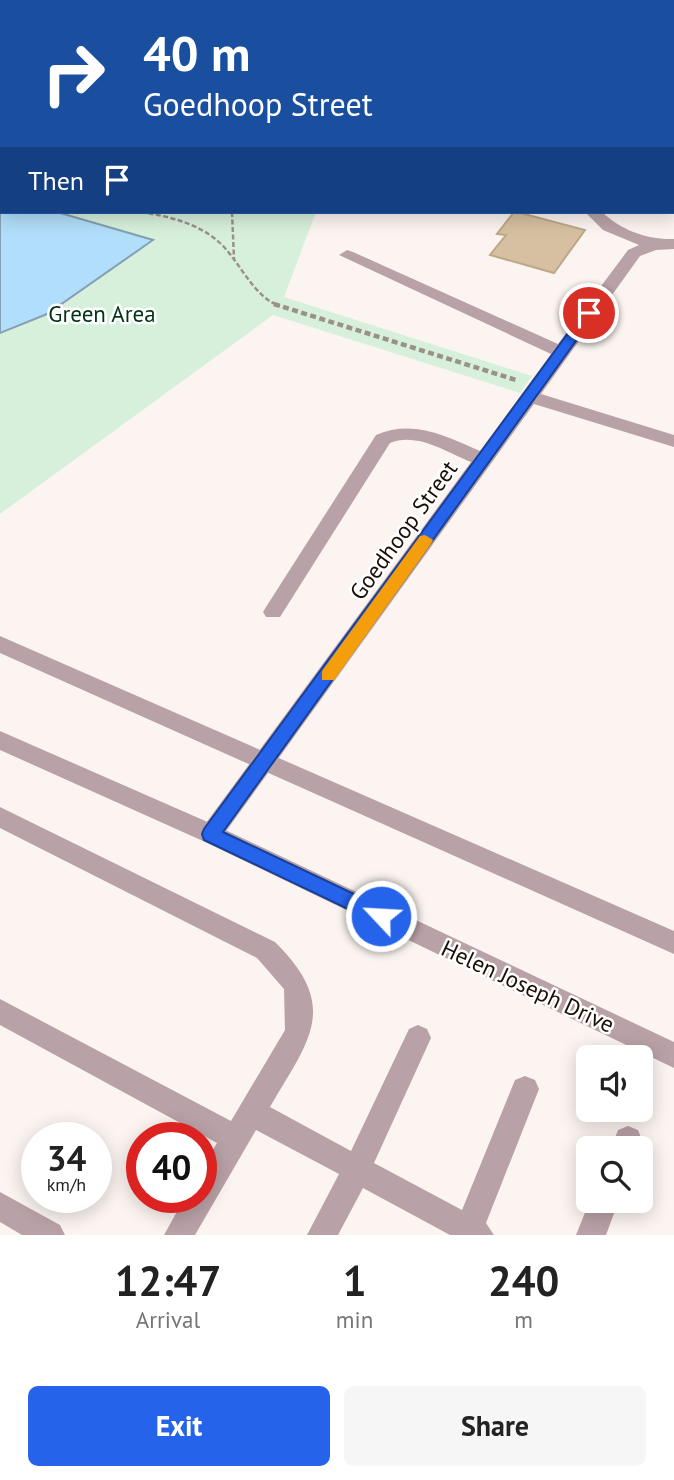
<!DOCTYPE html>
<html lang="en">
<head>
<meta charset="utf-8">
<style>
  body { margin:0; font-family:"PT Sans",sans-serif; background:#f6f6f6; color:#222; height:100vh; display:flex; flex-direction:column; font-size:26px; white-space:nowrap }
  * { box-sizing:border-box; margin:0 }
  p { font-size:23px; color:#767676 }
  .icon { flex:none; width:38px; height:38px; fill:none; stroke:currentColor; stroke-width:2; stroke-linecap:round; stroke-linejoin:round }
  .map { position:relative; height:1235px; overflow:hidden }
  .drawer { display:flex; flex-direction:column; background:#fff; flex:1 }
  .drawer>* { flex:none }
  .top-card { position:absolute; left:0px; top:0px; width:676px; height:214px; box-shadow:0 4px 18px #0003; background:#1a4fa0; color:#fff; overflow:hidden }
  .controls { position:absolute; left:576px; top:1045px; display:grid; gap:14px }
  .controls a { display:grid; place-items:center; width:77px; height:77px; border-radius:10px; background:#fff; box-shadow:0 4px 18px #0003; font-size:35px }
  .speed { position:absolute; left:21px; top:1122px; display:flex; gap:14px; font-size:35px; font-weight:700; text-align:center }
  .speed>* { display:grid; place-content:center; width:91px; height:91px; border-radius:50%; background:#fff; box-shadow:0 4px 18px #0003; line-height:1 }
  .speed small { font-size:18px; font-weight:400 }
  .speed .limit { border:10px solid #d22; background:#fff; color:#111 }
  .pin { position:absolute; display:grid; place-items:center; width:60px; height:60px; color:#fff; margin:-30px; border:4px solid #fff; border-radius:50%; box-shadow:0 2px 7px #0007 }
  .me { position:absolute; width:77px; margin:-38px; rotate:295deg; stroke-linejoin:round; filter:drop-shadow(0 0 5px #0008) }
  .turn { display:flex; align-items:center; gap:24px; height:147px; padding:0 28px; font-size:32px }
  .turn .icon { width:91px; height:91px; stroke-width:2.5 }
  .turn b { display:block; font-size:49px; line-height:60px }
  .then { display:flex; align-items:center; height:66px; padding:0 28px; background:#0003; gap:14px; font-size:26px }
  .eta { display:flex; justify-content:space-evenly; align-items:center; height:119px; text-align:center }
  .eta b { font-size:42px; font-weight:700; line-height:49px }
  .cta { display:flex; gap:14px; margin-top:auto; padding:14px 28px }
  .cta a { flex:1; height:80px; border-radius:10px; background:#2563eb; color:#fff; font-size:28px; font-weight:700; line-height:80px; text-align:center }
  .cta a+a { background:#f6f6f6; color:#222 }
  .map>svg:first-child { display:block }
  .green { fill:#d7f0dc }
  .water { fill:#b1defb; stroke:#84a0b2; stroke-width:2 }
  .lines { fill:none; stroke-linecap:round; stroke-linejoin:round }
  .stream { fill:#84a0b2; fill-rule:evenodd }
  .building { fill:#d7c0a1; stroke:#bda788; stroke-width:2 }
  .path-far1 { stroke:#9a918b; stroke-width:2.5; stroke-dasharray:5 2.5; stroke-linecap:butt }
  .path { stroke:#9a918b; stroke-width:4.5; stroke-dasharray:6 3.5; stroke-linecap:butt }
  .minor { fill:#b9a2a7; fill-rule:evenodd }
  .tertiary { fill:#b9a2a7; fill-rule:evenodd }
  .route { fill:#2563eb; stroke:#184099; stroke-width:2 }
  .slow { fill:#f59e0b }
  .labels { text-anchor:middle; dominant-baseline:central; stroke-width:5; stroke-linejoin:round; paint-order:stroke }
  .park-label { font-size:23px; fill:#013315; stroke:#fff }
  .street-label { font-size:23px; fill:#1a0f07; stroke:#fff }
</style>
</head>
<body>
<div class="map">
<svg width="674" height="1235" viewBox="0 0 674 1235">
  <rect width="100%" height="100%" fill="#fcf4f0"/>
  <path class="green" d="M0,0H393L2,2V212H316L284,297L532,376L520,393L273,315L0,514Z"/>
  <path class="water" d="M0,197L2,212H57L153,240L47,314L0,333Z"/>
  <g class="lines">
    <path class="stream" d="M192,0H198L197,2H191Z
      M2,170V175L0,176V171Z"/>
  </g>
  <path class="building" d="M514,212H517L585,230L554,273L490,255L506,235L497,234Z"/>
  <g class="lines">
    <path class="path-far1" d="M227,0L232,2
      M98,2L103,0
      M141,212C172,217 202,224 224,247C241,265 255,298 280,306
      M232,212L234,259"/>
    <path class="path" d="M274,304L516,380"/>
    <path class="minor" d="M509,0H521L508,2Z
      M549,0H577L578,2H550Z
      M591,0H604L590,2Z
      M585,212H602C621,230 647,240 674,239V249L656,250L640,256L541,394L674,435V447L534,404L219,841L211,844L203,841L199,834L203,827L471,462C446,452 417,432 390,443L280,617H266L263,612L266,607L376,435C413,419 446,436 480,451L551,354L339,255L347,250L353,252L558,344L628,250L639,245L603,230Z
      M0,807L275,942C341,1007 309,1040 270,1107L351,1151L409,1029L418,1025L427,1029L431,1038L374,1163L462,1210L515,1080L525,1076L535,1080L539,1089L486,1223L494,1235H450L363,1188L338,1235H307L339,1174L256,1130L195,1235H164L185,1197H201V1170L217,1143L0,1025V999L231,1121L285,1030L284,989L257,958L0,828Z
      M628,1126L638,1130L642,1140L639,1148H611L618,1130Z
      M0,1192L60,1225L65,1235H22L0,1222Z
      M590,1200H619L606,1235H576Z"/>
    <path class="tertiary" d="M0,636L674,931V954L0,653Z
      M0,731L219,827L674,1042V1068L203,841L0,750Z"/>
  </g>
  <path class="route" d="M585,310L596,313L223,832L388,910L391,916L388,922H375L204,840L202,834L204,829Z"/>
  <path class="slow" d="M425,535L433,540L431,544L334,680H322V671L420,536Z"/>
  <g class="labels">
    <g class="park-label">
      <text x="102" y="313">Green Area</text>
    </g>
    <g class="street-label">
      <text transform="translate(403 530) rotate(-54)">Goedhoop Street</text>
      <text transform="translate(528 986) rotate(25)">Helen Joseph Drive</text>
    </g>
  </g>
</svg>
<div class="controls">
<a><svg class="icon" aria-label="sound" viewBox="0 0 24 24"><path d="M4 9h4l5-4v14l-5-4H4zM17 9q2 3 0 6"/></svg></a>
<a><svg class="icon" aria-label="search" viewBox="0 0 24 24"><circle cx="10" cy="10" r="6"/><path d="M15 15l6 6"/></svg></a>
</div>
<div class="speed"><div>34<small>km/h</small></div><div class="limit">40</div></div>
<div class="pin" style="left:589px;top:313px;background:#d93025"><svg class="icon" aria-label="arrive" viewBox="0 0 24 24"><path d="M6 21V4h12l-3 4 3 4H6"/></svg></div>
<svg class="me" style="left:381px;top:916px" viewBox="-20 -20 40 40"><circle r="17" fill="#2563eb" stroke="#fff" stroke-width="3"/><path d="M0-11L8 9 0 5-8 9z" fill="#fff"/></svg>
<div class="top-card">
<div class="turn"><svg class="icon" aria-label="right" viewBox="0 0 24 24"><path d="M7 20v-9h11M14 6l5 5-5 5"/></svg><div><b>40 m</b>Goedhoop Street</div></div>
<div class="then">Then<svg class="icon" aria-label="arrive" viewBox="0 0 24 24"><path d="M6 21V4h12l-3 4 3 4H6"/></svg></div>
</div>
</div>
<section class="drawer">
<div class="eta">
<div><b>12:47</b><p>Arrival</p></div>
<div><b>1</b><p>min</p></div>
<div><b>240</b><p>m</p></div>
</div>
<div class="cta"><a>Exit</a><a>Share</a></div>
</section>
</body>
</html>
